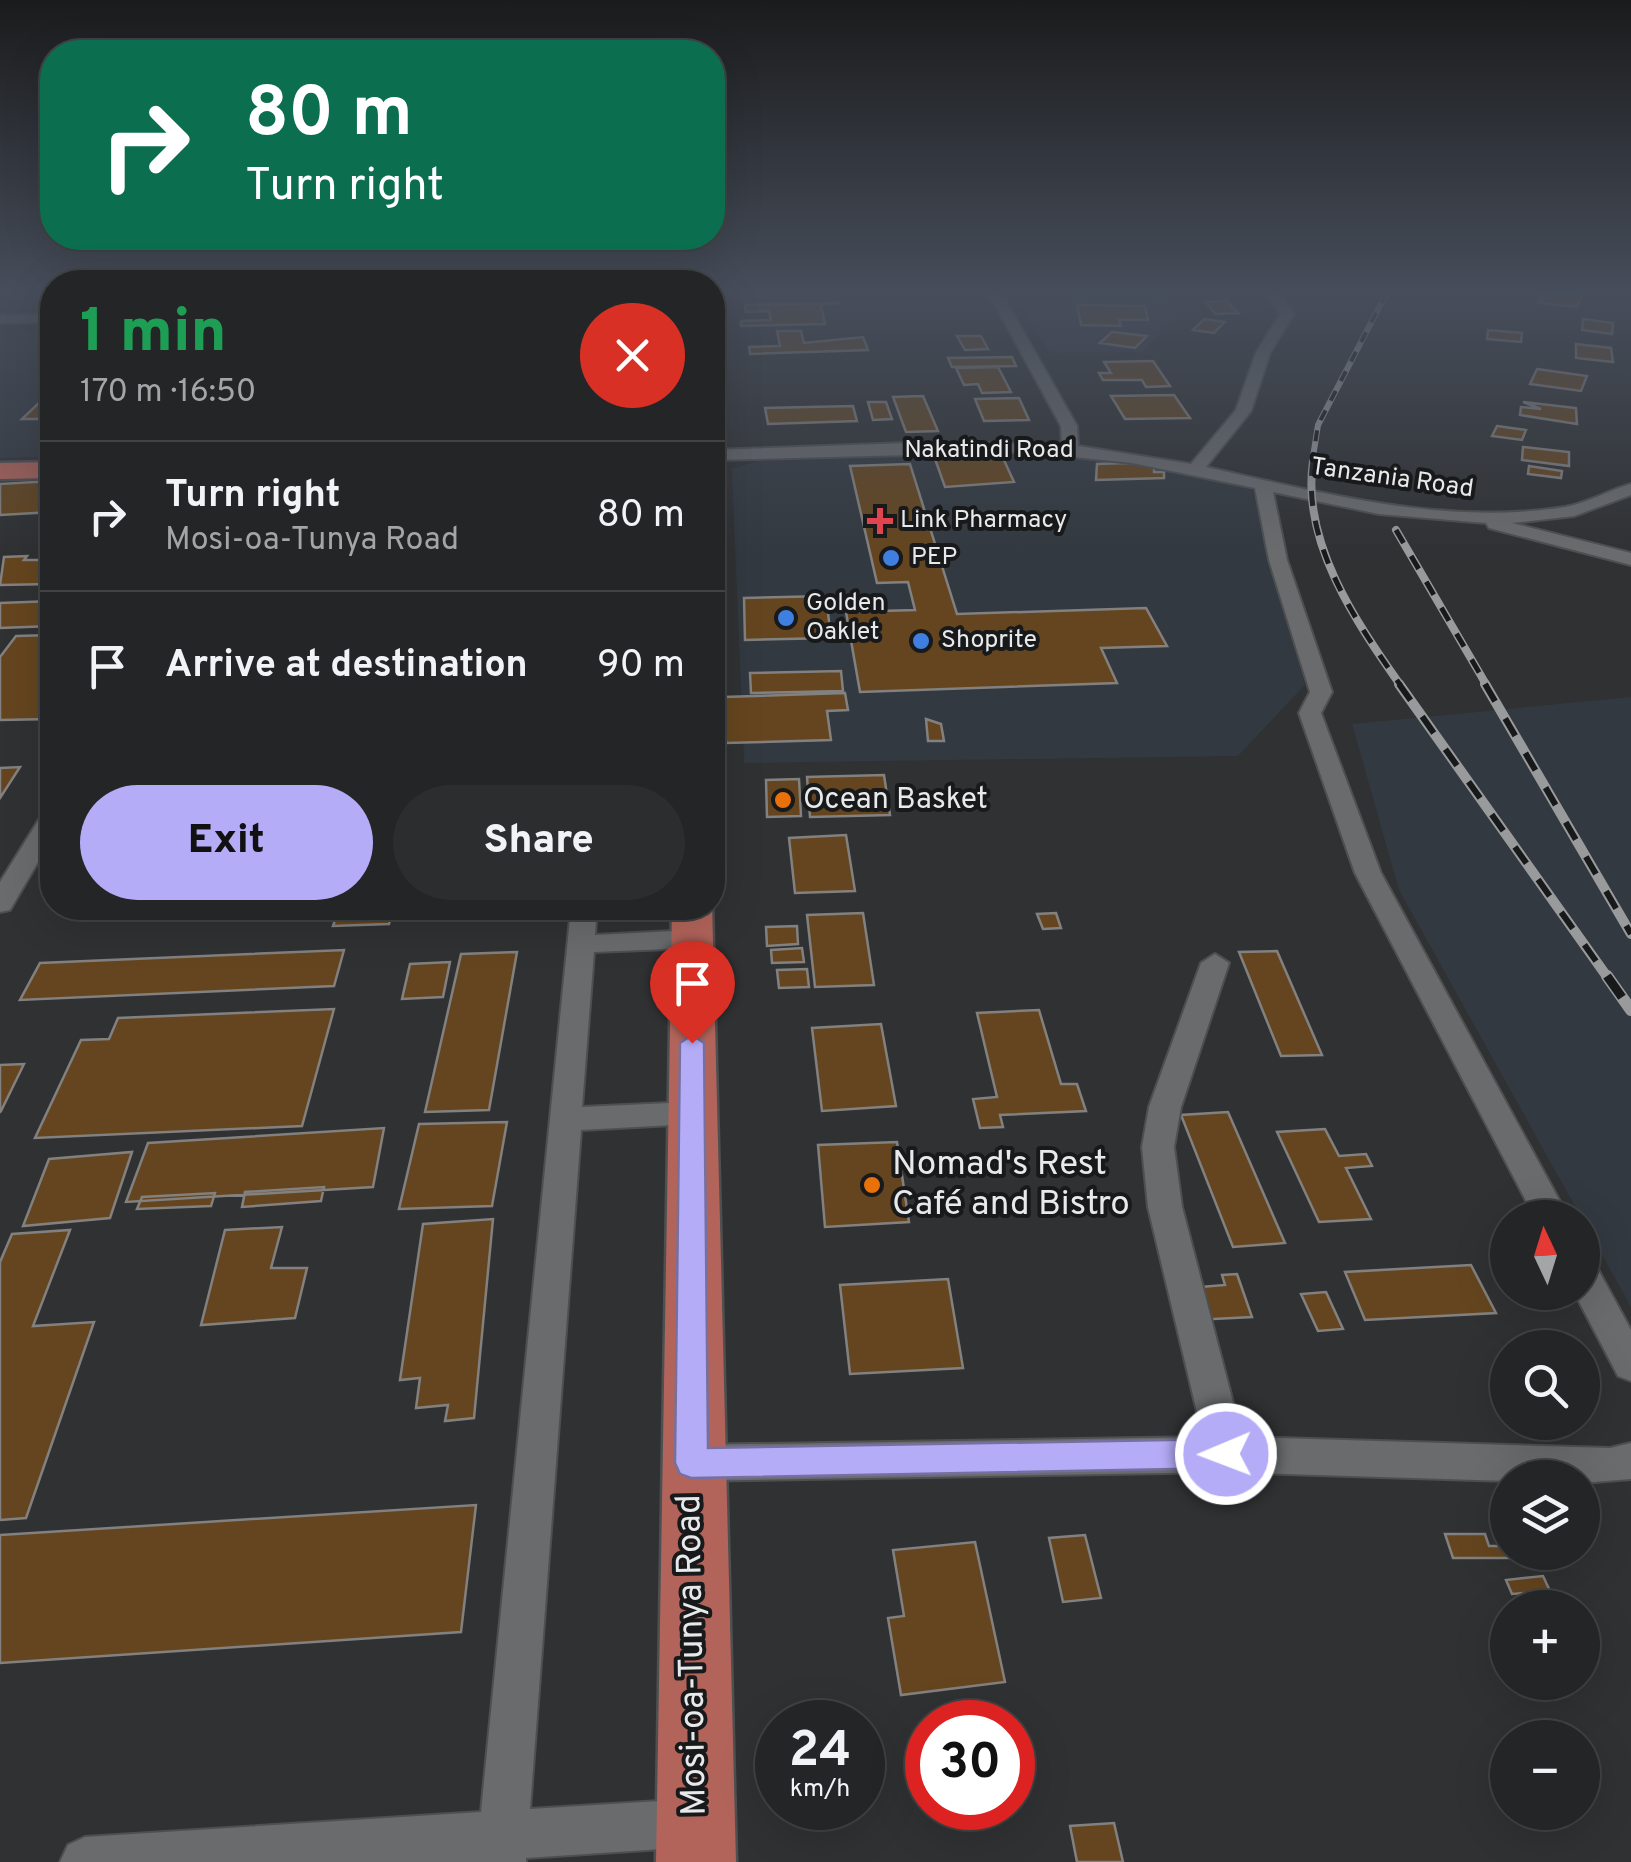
<!DOCTYPE html>
<html lang="en">
<head>
<meta charset="utf-8">
<style>
  body { margin:0; font-family:Overpass,sans-serif; background:#2b2d2e; color:#f1f3f6; height:100vh; display:flex; flex-direction:column; font-size:38px; white-space:nowrap }
  * { box-sizing:border-box; margin:0 }
  p { font-size:32px; color:#a3a5a7 }
  .icon { flex:none; width:55px; height:55px; fill:none; stroke:currentColor; stroke-width:2; stroke-linecap:round; stroke-linejoin:round }
  .map { position:relative; flex:1; overflow:hidden }
  .drawer { position:absolute; left:40px; top:270px; width:685px; height:650px; display:flex; flex-direction:column; background:#232526; border-radius:40px; box-shadow:0 10px 40px #0002,0 0 0 2px #404243 }
  .drawer>* { flex:none }
  .guide { position:absolute; left:40px; top:40px; width:685px; height:210px; border-radius:40px; box-shadow:0 10px 40px #0002,0 0 0 2px #404243; background:#0b6e4f; color:#fff; overflow:hidden }
  .needle { width:65px; rotate:356deg }
  .controls { position:absolute; left:1490px; top:1200px; display:grid; gap:20px }
  .controls a { display:grid; place-items:center; width:110px; height:110px; border-radius:50%; background:#232526; box-shadow:0 10px 40px #0002,0 0 0 2px #404243; font-size:50px }
  .speed { position:absolute; left:755px; top:1700px; display:flex; gap:20px; font-size:50px; font-weight:700; text-align:center }
  .speed>* { display:grid; place-content:center; width:130px; height:130px; border-radius:50%; background:#232526; box-shadow:0 10px 40px #0002,0 0 0 2px #404243; line-height:1 }
  .speed small { font-size:25px; font-weight:400 }
  .speed .limit { border:15px solid #d22; background:#fff; color:#111 }
  .pin { position:absolute; display:grid; place-items:center; width:85px; height:85px; color:#fff; margin:-102px -42px; border-radius:50% 50% 50% 0; rotate:-45deg; box-shadow:0 0 10px #0007 }
  .pin .icon { rotate:45deg }
  .me { position:absolute; width:110px; margin:-55px; rotate:269deg; stroke-linejoin:round; filter:drop-shadow(0 0 8px #0008) }
  .turn { display:flex; align-items:center; gap:35px; height:210px; padding:0 40px; font-size:45px }
  .turn .icon { width:130px; height:130px; stroke-width:2.5 }
  .turn b { display:block; font-size:70px; line-height:85px }
  .round { display:grid; place-items:center; flex:none; width:105px; height:105px; border-radius:52px; background:#2b2d2e }
  .overview { display:flex; align-items:center; justify-content:space-between; height:170px; padding:0 40px }
  h1 { font-size:60px; font-weight:800; line-height:75px; color:#1e9e55 }
  .primary-button { display:flex; gap:20px; margin-top:auto; padding:20px 40px }
  .primary-button a { flex:1; height:115px; border-radius:60px; background:#b5acf8; color:#111; font-size:40px; font-weight:800; line-height:115px; text-align:center }
  .primary-button a+a { background:#2b2d2e; color:#f1f3f6 }
  ul { padding:0; list-style:none }
  li { display:flex; align-items:center; gap:30px; height:150px; padding:0 40px; border-top:2px solid #404243 }
  li div { flex:1 }
  li b { display:block; font-size:38px }
  li em { font-style:normal }
  .map>svg:first-child { display:block }
  .built { fill:#333940 }
  .medical { fill:#383647 }
  .building { fill:#64451f; stroke:#83817f; stroke-width:2.5 }
  .lines { fill:none; stroke-linecap:round; stroke-linejoin:round }
  .minor-casing { stroke:#4d4f51; stroke-width:4 }
  .trunk-casing { stroke:#4d4f51; stroke-width:5 }
  .minor { fill:#696b6d; fill-rule:evenodd }
  .trunk { fill:#b2645a; fill-rule:evenodd }
  .rail-far3-casing { stroke:#999a9b; stroke-width:6 }
  .rail-far2-casing { stroke:#999a9b; stroke-width:8 }
  .rail-far1-casing { stroke:#999a9b; stroke-width:10 }
  .rail-casing { stroke:#999a9b; stroke-width:12 }
  .rail-far3 { stroke:#18191a; stroke-width:4; stroke-dasharray:11; stroke-linecap:butt }
  .rail-far2 { stroke:#18191a; stroke-width:5; stroke-dasharray:15; stroke-linecap:butt }
  .rail-far1 { stroke:#18191a; stroke-width:6; stroke-dasharray:20; stroke-linecap:butt }
  .rail { stroke:#18191a; stroke-width:9; stroke-dasharray:26; stroke-linecap:butt }
  .route { fill:#b5acf8; stroke:#7670a1; stroke-width:2.5 }
  .health-dot { fill:#e0444e; stroke:#18191a; stroke-width:4 }
  .shop-dot { fill:#3f7fe0; stroke:#18191a; stroke-width:4 }
  .food-dot { fill:#e8710a; stroke:#18191a; stroke-width:4 }
  .labels { text-anchor:middle; dominant-baseline:central; stroke-width:8; stroke-linejoin:round; paint-order:stroke }
  .far-street-label { font-size:25px; fill:#e8e9ea; stroke:#18191a }
  .far-poi-label { font-size:25px; fill:#e8e9ea; stroke:#18191a; text-anchor:start }
  .poi-label { font-size:30px; fill:#e8e9ea; stroke:#18191a; text-anchor:start }
  .near-poi-label { font-size:35px; fill:#e8e9ea; stroke:#18191a; text-anchor:start }
  .near-street-label { font-size:35px; fill:#e8e9ea; stroke:#18191a }
</style>
</head>
<body>
<div class="map">
<svg width="1631" height="1862" viewBox="0 0 1631 1862">
  <rect width="100%" height="100%" fill="#2f3133"/>
  <path class="built" d="M52,331V457L0,458V332Z
    M1024,453L1171,467L1252,490L1305,685L1238,756L744,763L732,469L758,461Z
    M1631,697V1307L1399,890L1352,724Z"/>
  <path class="medical" d="M1173,301L1175,317L1143,352L1050,353L1019,303Z"/>
  <path class="building" d="M1543,292L1581,297L1577,307L1538,303Z
    M1227,301L1238,313L1215,314L1206,302Z
    M840,303L821,305L825,324L741,326V321L771,320L769,311L746,312L745,305Z
    M1077,305L1145,306L1148,320H1119L1121,326L1081,325Z
    M1204,319L1225,322L1214,333L1193,330Z
    M1583,319L1613,323L1612,334L1582,330Z
    M1488,330L1522,333L1521,342L1487,339Z
    M777,331H801L804,343L863,337L868,350L750,354L749,347L780,346Z
    M1112,332L1147,336L1135,348L1100,343Z
    M957,336H981L988,349L965,350Z
    M1576,344L1611,348L1613,362L1576,358Z
    M1012,357L1016,366L952,367L948,358Z
    M1153,361L1170,386L1146,387L1142,380H1103L1099,373H1111L1104,362Z
    M998,367L1011,392L982,393L978,384L964,385L956,368Z
    M1537,369L1587,376L1581,391L1530,384Z
    M1174,395L1190,418L1125,419L1111,396Z
    M923,396L938,431L906,432L893,397Z
    M1019,398L1029,420L984,421L975,399Z
    M43,399H52V419H22Z
    M868,402H886L892,419L873,420Z
    M1523,402L1576,408L1577,424L1520,415L1521,407L1541,409Z
    M853,406L857,421L768,424L765,408Z
    M1497,426L1526,430L1522,440L1492,436Z
    M1523,447L1569,452V466L1522,460Z
    M1003,458L1014,482L945,487L935,459Z
    M1126,463L1154,465V472H1164V478L1096,480L1097,464Z
    M910,464L957,614L1146,608L1167,646L1101,648L1117,683L860,692L846,612L915,610L908,582L877,583L850,466Z
    M1529,466L1562,471L1561,478L1528,474Z
    M52,481V512L0,515V484Z
    M27,556L24,560H52V584L0,585L4,557Z
    M826,596L831,638L745,640L744,598Z
    M52,601V626L0,628V603Z
    M52,635V719L0,720V657L16,636Z
    M841,671L843,691L751,693L750,673Z
    M845,693L848,710L827,711L831,740L726,743L724,697Z
    M926,719L941,724L944,741H928Z
    M20,767L0,798V768Z
    M884,775L890,815L810,817L807,777Z
    M799,779L801,816L767,817L766,780Z
    M846,835L855,891L795,893L789,838Z
    M339,908H393L389,924L333,926Z
    M863,913L874,985L815,987L807,915Z
    M1056,913L1061,928L1043,929L1037,914Z
    M797,926L798,944L767,946L766,927Z
    M802,948L804,962L772,963L771,950Z
    M344,950L334,986L20,1000L40,963Z
    M1277,951L1322,1055L1281,1056L1239,952Z
    M517,952L489,1110L425,1112L461,954Z
    M450,962L443,997L402,999L410,964Z
    M807,969L809,987L779,988L777,970Z
    M334,1009L302,1126L35,1138L81,1040L109,1039L118,1018Z
    M1039,1010L1061,1084H1077L1086,1111L1000,1115L1003,1127L980,1128L973,1099L997,1097L977,1013Z
    M881,1024L896,1106L822,1111L812,1028Z
    M24,1064L1,1111L0,1112V1065Z
    M1228,1112L1285,1243L1233,1247L1181,1115Z
    M507,1122L492,1206L399,1209L419,1124Z
    M384,1128L373,1187L126,1202L148,1143Z
    M1325,1129L1339,1156L1366,1154L1372,1166L1346,1168L1371,1219L1319,1222L1277,1132Z
    M897,1142L909,1222L825,1227L818,1145Z
    M132,1152L110,1218L23,1226L49,1159Z
    M324,1187L321,1201L242,1207L245,1192Z
    M215,1193L211,1206L137,1209L142,1197Z
    M493,1219L474,1418L445,1421L448,1405L416,1408L420,1378L400,1380L423,1224Z
    M282,1227L271,1268H307L295,1318L201,1325L225,1230Z
    M70,1230L33,1326L94,1322L26,1518L0,1520V1262L12,1234Z
    M1471,1265L1496,1313L1365,1320L1345,1272Z
    M1237,1274L1252,1317L1195,1320L1201,1287L1225,1285L1222,1275Z
    M948,1279L963,1368L850,1374L840,1285Z
    M1326,1292L1343,1329L1318,1331L1301,1294Z
    M476,1505L461,1632L0,1663V1535Z
    M1445,1534H1485L1489,1546H1508L1515,1558H1453Z
    M1085,1535L1101,1598L1063,1602L1049,1538Z
    M975,1542L1005,1682L901,1695L888,1618L904,1616L893,1550Z
    M1543,1576L1558,1608H1529L1523,1593L1512,1594L1506,1580Z
    M1114,1823L1123,1862H1077L1070,1826Z"/>
  <g class="lines">
    <g class="minor-casing">
      <path id="minor" d="M988,292H1001L1077,426L1078,446L1191,464L1236,410L1256,353L1280,314L1266,292H1280L1294,314L1270,353L1251,411L1206,467C1323,493 1444,526 1565,507C1588,503 1609,490 1631,484V495L1574,516L1512,523L1631,553V565L1489,528L1486,523L1379,514L1273,492L1287,560L1332,692L1321,713L1381,873L1569,1218H1535L1355,873L1299,713L1310,692L1269,560L1255,488L1132,463L1026,452L712,460V450L936,442L1062,445L1061,426Z
        M52,314V322L0,323V315Z
        M52,811V838L10,910L0,912V882L43,813Z
        M571,908H597L595,935L693,930L707,939L693,948L594,952L582,1107L691,1102L702,1105L707,1113L702,1121L691,1124L581,1130L530,1809L692,1799L709,1806L716,1823L709,1840L692,1847L526,1858V1862H60L68,1845L85,1837L481,1812Z
        M1215,954L1229,963L1181,1107L1174,1147L1182,1207L1242,1437L1610,1448L1631,1443V1479L1582,1483V1478L1508,1481L1227,1472L691,1481L677,1476L671,1463L677,1450L691,1445L1203,1437L1148,1207L1142,1147L1149,1107L1201,963Z
        M1582,1260L1595,1264L1631,1330V1381L1618,1376L1574,1292H1582Z"/>
    </g>
    <g class="trunk-casing">
      <path id="trunk" d="M52,462V478L0,479V463Z
        M712,903L736,1862H656L672,908H712Z"/>
    </g>
    <use href="#minor" class="minor"/>
    <use href="#trunk" class="trunk"/>
    <g class="rail-far3-casing">
      <path id="rail-far3" d="M1312,463L1318,425L1387,292"/>
    </g>
    <g class="rail-far2-casing">
      <path id="rail-far2" d="M1313,461C1301,542 1356,622 1401,686
        M1396,530L1487,686"/>
    </g>
    <g class="rail-far1-casing">
      <path id="rail-far1" d="M1399,684L1608,978
        M1485,684L1631,934"/>
    </g>
    <g class="rail-casing">
      <path id="rail" d="M1607,976L1631,1010"/>
    </g>
    <use href="#rail-far3" class="rail-far3"/>
    <use href="#rail-far2" class="rail-far2"/>
    <use href="#rail-far1" class="rail-far1"/>
    <use href="#rail" class="rail"/>
  </g>
  <linearGradient id="sky" x2="0" y2="1"><stop stop-color="#1a1b1c"/><stop offset="0.53" stop-color="#474e5b"/><stop offset="1" stop-color="#474e5b" stop-opacity="0"/></linearGradient>
  <rect width="1631" height="553" fill="url(#sky)"/>
  <path class="route" d="M692,1035L704,1043L708,1448L1226,1439L1238,1443L1243,1454L1238,1464L1226,1468L691,1478L680,1474L675,1463L680,1043Z"/>
  <path class="health-dot" d="M875 506h10v10h10v10h-10v10h-10v-10h-10v-10h10z"/>
  <g class="shop-dot">
    <circle cx="891" cy="558" r="10"/>
    <circle cx="786" cy="618" r="10"/>
    <circle cx="921" cy="641" r="10"/>
  </g>
  <g class="food-dot">
    <circle cx="783" cy="800" r="10"/>
    <circle cx="872" cy="1185" r="10"/>
  </g>
  <g class="labels">
    <g class="far-street-label">
      <text x="989" y="451">Nakatindi Road</text>
      <text transform="translate(1392 479) rotate(8)">Tanzania Road</text>
    </g>
    <g class="far-poi-label">
      <text x="900" y="521">Link Pharmacy</text>
      <text x="911" y="558">PEP</text>
      <text x="806" y="604">Golden<tspan x="806" dy="29">Oaklet</tspan></text>
      <text x="941" y="641">Shoprite</text>
    </g>
    <g class="poi-label">
      <text x="803" y="800">Ocean Basket</text>
    </g>
    <g class="near-poi-label">
      <text x="892" y="1165">Nomad's Rest<tspan x="892" dy="40">Café and Bistro</tspan></text>
    </g>
    <g class="near-street-label">
      <text transform="translate(693 1655) rotate(-91)">Mosi-oa-Tunya Road</text>
    </g>
  </g>
</svg>
<div class="controls">
<a><svg class="needle" viewBox="-14 -14 28 28"><path d="M0-13l5 13h-10z" fill="#e53935"/><path d="M0 13l5-13h-10z" fill="#a3a5a7"/></svg></a>
<a><svg class="icon" aria-label="search" viewBox="0 0 24 24"><circle cx="10" cy="10" r="6"/><path d="M15 15l6 6"/></svg></a>
<a><svg class="icon" aria-label="layers" viewBox="0 0 24 24"><path d="M12 4l9 5-9 5-9-5zM3 14l9 5 9-5"/></svg></a>
<a>+</a>
<a>−</a>
</div>
<div class="speed"><div>24<small>km/h</small></div><div class="limit">30</div></div>
<div class="pin" style="left:692px;top:1043px;background:#d93025"><svg class="icon" aria-label="arrive" viewBox="0 0 24 24"><path d="M6 21V4h12l-3 4 3 4H6"/></svg></div>
<svg class="me" style="left:1226px;top:1454px" viewBox="-20 -20 40 40"><circle r="17" fill="#b5acf8" stroke="#fff" stroke-width="3"/><path d="M0-11L8 9 0 5-8 9z" fill="#fff"/></svg>
<div class="guide">
<div class="turn"><svg class="icon" aria-label="right" viewBox="0 0 24 24"><path d="M7 20v-9h11M14 6l5 5-5 5"/></svg><div><b>80 m</b>Turn right</div></div>
</div>
<section class="drawer">
<div class="overview"><div><h1>1 min</h1><p>170 m · 16:50</p></div><a class="round" style="background:#d93025;color:#fff"><svg class="icon" aria-label="close" viewBox="0 0 24 24"><path d="M6 6l12 12M18 6L6 18"/></svg></a></div>
<ul>
<li><svg class="icon" aria-label="right" viewBox="0 0 24 24"><path d="M7 20v-9h11M14 6l5 5-5 5"/></svg><div><b>Turn right</b><p>Mosi-oa-Tunya Road</p></div><em>80 m</em></li>
<li><svg class="icon" aria-label="arrive" viewBox="0 0 24 24"><path d="M6 21V4h12l-3 4 3 4H6"/></svg><div><b>Arrive at destination</b></div><em>90 m</em></li>
</ul>
<div class="primary-button"><a>Exit</a><a>Share</a></div>
</section>
</div>
</body>
</html>
